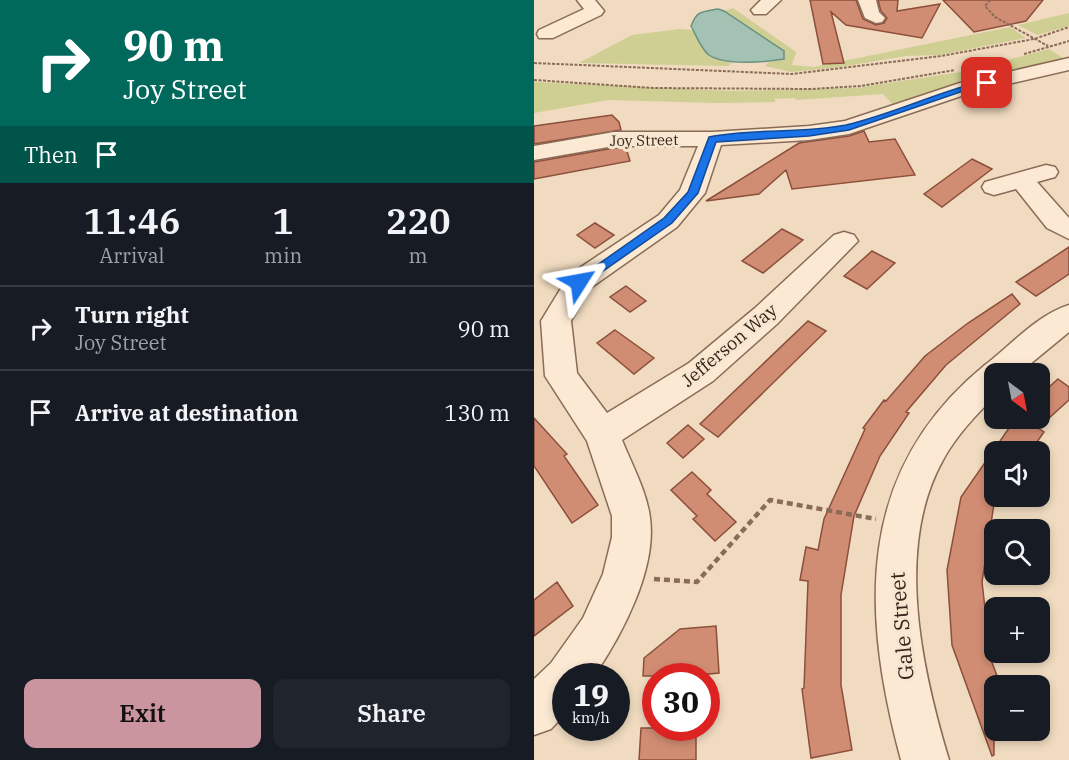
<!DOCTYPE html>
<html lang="en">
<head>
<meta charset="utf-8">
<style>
  body { margin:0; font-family:"IBM Plex Serif",serif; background:#20242c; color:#f1f3f6; height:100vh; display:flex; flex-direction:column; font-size:22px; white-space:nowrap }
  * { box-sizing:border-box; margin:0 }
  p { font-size:20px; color:#9ea1a6 }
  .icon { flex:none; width:33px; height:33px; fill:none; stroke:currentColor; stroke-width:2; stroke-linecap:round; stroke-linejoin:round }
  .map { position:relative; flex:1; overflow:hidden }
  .side { display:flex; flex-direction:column; background:#171b24; width:534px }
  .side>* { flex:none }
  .hud { background:#00695c; color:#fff; overflow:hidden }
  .needle { width:39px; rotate:148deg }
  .controls { position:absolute; left:450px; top:363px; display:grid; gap:12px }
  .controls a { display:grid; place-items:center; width:66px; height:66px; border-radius:12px; background:#171b24; box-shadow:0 3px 9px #0003; font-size:30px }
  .speed { position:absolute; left:18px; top:663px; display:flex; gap:12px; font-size:30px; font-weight:700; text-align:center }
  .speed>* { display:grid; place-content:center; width:78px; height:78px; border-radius:50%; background:#171b24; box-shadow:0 3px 9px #0003; line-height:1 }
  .speed small { font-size:15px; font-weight:400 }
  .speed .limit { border:9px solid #d22; background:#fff; color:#111 }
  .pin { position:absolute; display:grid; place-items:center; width:51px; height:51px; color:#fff; margin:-26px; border-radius:12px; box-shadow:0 3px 9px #0006 }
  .me { position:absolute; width:66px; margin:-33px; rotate:56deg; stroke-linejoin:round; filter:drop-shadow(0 0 4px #0008) }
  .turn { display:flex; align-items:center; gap:21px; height:126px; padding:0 24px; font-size:27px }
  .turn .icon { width:78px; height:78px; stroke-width:2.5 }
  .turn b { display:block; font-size:42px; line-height:51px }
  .then { display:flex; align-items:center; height:57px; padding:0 24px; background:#0003; gap:12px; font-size:22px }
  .eta { display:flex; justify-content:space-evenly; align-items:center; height:102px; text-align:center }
  .eta b { font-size:36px; font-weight:600; line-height:42px }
  .cta { display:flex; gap:12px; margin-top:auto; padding:12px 24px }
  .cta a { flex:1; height:69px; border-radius:12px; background:#cb959f; color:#111; font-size:24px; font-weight:600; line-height:69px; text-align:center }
  .cta a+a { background:#20242c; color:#f1f3f6 }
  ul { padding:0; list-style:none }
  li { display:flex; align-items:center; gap:18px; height:84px; padding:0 24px; border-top:2px solid #363941 }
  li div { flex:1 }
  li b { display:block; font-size:22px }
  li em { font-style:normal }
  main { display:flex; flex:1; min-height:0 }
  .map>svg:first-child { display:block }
  .green { fill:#cfce93 }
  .water { fill:#a3c2b4; stroke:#699181; stroke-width:1.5 }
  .building { fill:#d18d73; stroke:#8b4f3b; stroke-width:1.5 }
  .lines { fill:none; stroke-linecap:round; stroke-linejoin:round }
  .minor-casing { stroke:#8a6b57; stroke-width:3 }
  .path-far1 { stroke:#8a6b57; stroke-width:2; stroke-dasharray:3 1.5; stroke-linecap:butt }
  .path { stroke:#8a6b57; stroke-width:4.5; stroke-dasharray:6 4; stroke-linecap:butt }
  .minor { fill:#fbe9d3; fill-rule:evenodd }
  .route { fill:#1a73e8; stroke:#114b97; stroke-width:1.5 }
  .labels { text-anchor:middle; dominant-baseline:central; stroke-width:6; stroke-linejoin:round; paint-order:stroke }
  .far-street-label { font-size:15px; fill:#39261c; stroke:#f7e6d0 }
  .street-label { font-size:18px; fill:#39261c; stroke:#f7e6d0 }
  .near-street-label { font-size:21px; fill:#39261c; stroke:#f7e6d0 }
</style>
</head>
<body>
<main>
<section class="side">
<div class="hud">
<div class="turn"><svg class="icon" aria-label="right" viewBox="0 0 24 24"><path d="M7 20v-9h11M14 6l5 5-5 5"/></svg><div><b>90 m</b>Joy Street</div></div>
<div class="then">Then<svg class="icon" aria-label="arrive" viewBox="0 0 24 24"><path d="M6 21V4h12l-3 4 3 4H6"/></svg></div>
</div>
<div class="eta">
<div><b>11:46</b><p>Arrival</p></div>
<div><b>1</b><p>min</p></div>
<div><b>220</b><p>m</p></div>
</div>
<ul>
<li><svg class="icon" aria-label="right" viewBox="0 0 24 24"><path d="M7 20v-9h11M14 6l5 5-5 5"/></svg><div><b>Turn right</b><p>Joy Street</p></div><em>90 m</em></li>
<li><svg class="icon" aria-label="arrive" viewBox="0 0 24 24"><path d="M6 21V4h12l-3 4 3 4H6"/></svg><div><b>Arrive at destination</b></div><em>130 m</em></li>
</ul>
<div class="cta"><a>Exit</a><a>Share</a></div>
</section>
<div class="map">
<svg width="535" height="760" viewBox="0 0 535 760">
  <rect width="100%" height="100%" fill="#f0dbc0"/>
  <path class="green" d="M199,8L262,52L258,65L280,67L476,27L492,38L405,55L372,56L306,67L257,72L231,66L235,62L250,59V51L190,11Z
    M535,13V26L503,35L484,25Z
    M146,29L159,30C170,49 176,59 200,61L194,66L45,63L98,35Z
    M515,49L531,59L360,106L349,94L262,100L261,98L241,99V102L183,103L74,100L0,113V82L199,91L321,88L433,71Z"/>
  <path class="water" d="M184,9L190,11L250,51V59C232,62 191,66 175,55C167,49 162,35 157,26C163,11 166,12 184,9Z"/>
  <path class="building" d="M276,0H322L329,19L342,25L350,23L353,18L347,11L344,0H364L363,11L406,4L388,38L312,25L297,12L310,63L289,64Z
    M409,0H509L492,21L440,32Z
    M78,115L85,122L87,130L0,144V126Z
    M330,131L335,142L361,139L381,175L258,189L252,170L225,194L172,201L265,143L315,136Z
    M80,148H92L96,161L0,179V162Z
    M438,159L458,169L408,207L390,194Z
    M61,223L80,235L61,248L43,235Z
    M248,229L269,240L229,273L208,261Z
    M535,247V274L502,296L482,282Z
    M338,251L361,263L333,289L310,276Z
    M92,286L112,301L96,312L76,297Z
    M478,294L486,304L412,365L372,412L375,413L346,456L320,516L307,595V685L318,750L277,758L268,689L270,688L274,581L266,580L272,547L284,550L290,519L331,429L329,428L350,400L352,401L391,356L434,323Z
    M274,321L292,331L184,437L166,424Z
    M81,330L120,358L100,374L63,343Z
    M524,379L535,387V400L504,428L510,432L496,452H460V504L448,582L457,660L467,686H460V755L458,756L418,645L413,570L427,497L482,418H506V395Z
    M0,418L33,454L30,456L64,505L38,523L0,466Z
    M154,425L170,439L149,458L133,443Z
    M158,472L177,490L173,494L202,522L181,541L159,519L163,516L137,490Z
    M23,582L39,606L0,636V600Z
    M182,626L185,673L154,676H109L110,658L146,629Z
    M107,728H162V760H105Z"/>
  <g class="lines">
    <g class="minor-casing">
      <path id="minor" d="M43,0H61L70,11L67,15L19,38H5L3,34L5,30L50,9Z
        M227,0H247L232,14H220L217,10Z
        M324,0H342L345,12L351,18L348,22L342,23L331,18Z
        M535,58V70L439,92L315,134L275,140L187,145L171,193L143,227L55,289L37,321L43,373L73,413L155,363L221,308L300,235L310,232L320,235L324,241L243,324L179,381L88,440C98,465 113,492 116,518C123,569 88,635 60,676H32V713L17,729L0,735V679L17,663L49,618L69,574L78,537V516L53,441L11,376L7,321L35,275L125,215L146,190L164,146H80L0,160V146L80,132H178L275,126L311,121L426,83Z
        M512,165L521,167L524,172L521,177L503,182L535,218V239L513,228L482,189L460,195L451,192L448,187L451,182Z
        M535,305V332L484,374H460V397C441,416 422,436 409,460C360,548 388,670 415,760H367C327,611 321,471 451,365C477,345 503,315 535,305Z"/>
    </g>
    <path class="path-far1" d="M456,0L451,6L461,17L514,46
      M490,54L535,41
      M0,63L258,74L407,56L500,39L535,27
      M0,80L119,88L277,89L327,86L421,70"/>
    <path class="path" d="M120,579L163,582L236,500L342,519"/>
    <use href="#minor" class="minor"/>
  </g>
  <path class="route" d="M453,80L458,83L456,85L435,89L315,130L275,136L182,142L164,193L138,223L49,285L45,286L39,282L130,218L154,192L175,137C220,128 267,134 312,125C360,114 405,91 453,80Z"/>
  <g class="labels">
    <g class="far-street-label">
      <text transform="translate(110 140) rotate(-1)">Joy Street</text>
    </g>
    <g class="street-label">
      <text transform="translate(195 345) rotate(-40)">Jefferson Way</text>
    </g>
    <g class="near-street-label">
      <text transform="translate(367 626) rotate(-95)">Gale Street</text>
    </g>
  </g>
</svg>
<div class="controls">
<a><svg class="needle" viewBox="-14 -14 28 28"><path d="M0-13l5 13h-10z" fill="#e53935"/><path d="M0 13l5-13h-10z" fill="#9ea1a6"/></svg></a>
<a><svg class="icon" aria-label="sound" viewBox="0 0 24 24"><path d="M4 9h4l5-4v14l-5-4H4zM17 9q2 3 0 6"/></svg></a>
<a><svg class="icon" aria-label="search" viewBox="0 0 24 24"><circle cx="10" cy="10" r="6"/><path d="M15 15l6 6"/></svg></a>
<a>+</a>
<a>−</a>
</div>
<div class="speed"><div>19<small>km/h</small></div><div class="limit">30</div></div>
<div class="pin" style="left:453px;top:83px;background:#d93025"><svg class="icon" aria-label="arrive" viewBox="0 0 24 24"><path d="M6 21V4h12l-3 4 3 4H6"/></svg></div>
<svg class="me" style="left:45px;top:282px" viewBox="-20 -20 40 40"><path d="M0-17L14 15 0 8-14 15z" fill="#1a73e8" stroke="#fff" stroke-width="4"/></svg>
</div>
</main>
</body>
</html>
